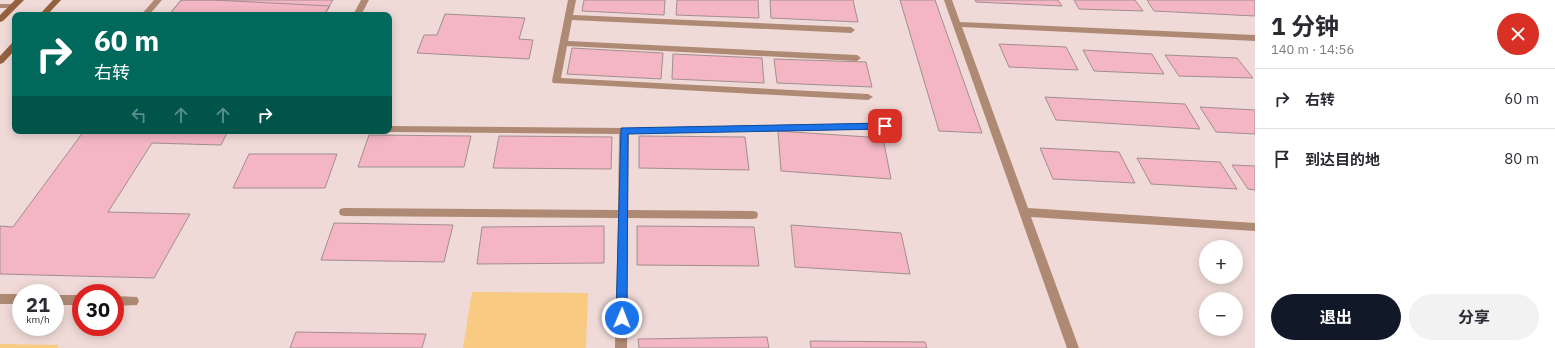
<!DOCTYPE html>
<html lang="zh">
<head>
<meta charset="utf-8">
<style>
  body { margin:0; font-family:"IBM Plex Sans","Noto Sans SC",sans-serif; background:#f2f2f3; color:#2b2b33; height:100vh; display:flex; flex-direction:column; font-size:15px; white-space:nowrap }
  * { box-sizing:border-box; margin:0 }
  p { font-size:13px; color:#7c7c81 }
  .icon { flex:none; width:22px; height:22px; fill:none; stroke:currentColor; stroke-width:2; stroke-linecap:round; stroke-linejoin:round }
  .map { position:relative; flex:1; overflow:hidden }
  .drawer { display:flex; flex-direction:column; background:#fff; width:300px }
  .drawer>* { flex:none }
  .guide { position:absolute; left:12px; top:12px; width:380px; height:122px; border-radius:8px; box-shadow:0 2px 10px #0003; background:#00695c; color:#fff; overflow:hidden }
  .tools { position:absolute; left:1199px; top:240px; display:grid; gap:8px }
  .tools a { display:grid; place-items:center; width:44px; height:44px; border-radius:50%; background:#fff; box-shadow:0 2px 10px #0003; font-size:20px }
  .speed { position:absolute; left:12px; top:284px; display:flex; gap:8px; font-size:20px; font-weight:700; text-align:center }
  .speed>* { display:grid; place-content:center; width:52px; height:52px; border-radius:50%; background:#fff; box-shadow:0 2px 10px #0003; line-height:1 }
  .speed small { font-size:10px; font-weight:400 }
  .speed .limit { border:6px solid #d22; background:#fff; color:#111 }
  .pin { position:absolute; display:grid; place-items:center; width:34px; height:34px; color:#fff; margin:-17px; border-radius:8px; box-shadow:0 2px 6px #0006 }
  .me { position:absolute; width:44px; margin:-22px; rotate:1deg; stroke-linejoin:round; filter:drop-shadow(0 0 3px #0008) }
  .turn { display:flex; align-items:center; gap:14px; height:84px; padding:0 16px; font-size:18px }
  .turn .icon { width:52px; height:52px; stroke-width:2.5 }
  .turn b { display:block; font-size:28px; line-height:34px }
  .lanes { display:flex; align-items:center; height:38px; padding:0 16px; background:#0003; justify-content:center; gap:20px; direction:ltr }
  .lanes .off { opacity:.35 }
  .round { display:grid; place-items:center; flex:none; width:42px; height:42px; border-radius:21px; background:#f2f2f3 }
  .overview { display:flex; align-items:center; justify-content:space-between; height:68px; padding:0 16px }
  h1 { font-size:24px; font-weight:700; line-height:30px }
  .action { display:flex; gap:8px; margin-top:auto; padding:8px 16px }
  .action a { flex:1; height:46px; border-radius:24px; background:#111827; color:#fff; font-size:16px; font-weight:700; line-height:46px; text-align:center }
  .action a+a { background:#f2f2f3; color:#2b2b33 }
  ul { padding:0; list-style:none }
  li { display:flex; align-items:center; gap:12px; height:60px; padding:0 16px; border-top:1px solid #e1e1e2 }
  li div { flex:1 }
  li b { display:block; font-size:15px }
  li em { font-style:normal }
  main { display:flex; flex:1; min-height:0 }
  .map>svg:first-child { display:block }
  .green { fill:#f8ca82 }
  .building { fill:#f3b6c2; stroke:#a18e91 }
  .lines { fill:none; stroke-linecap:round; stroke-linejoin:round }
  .minor { fill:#ae8a74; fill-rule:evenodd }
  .secondary { fill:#93613e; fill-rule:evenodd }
  .route { fill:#1a73e8; stroke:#114b97 }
</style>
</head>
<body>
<main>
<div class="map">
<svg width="1255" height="348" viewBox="0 0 1255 348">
  <rect width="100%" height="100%" fill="#efdad7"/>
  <path class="green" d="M472,292L588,293L586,348H463Z
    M0,344L59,345L57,348H0Z"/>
  <path class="building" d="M181,0H213L330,6L324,15H169Z
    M181,0H333L324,15H169Z
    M584,0H665L664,15L582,11Z
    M677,0H758L759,18L676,15Z
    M770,0H853L858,22L771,18Z
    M900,0H935L982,133L939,131Z
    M975,0H1058L1062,6L976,2Z
    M1074,0H1135L1143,11L1079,9Z
    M1147,0H1255V16L1154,11Z
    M445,14L525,18L519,39L533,40L529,59L417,53L424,35H437Z
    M999,44L1066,47L1078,70L1009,67Z
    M572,48L663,53L661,79L567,74Z
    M1083,50L1152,54L1164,74L1094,71Z
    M673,54L762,58L764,83L672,79Z
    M1165,55L1237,58L1253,78L1179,76Z
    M774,59L866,62L872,87L777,83Z
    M1045,97L1185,104L1200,129L1056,120Z
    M1200,107L1255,110V134L1216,132Z
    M84,131H228L221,145L152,143L108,212L190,214L154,278L0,274V226L13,227Z
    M778,131L883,138L891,179L781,171Z
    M369,135L471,136L464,167H358Z
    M499,136L612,137L611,169L493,168Z
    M639,136L745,137L749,170L639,168Z
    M1040,148L1119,152L1135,183L1053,179Z
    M249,154H337L325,188H233Z
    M1137,158L1220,162L1237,189L1151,184Z
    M1232,165L1255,166V190L1248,189Z
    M334,223L453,225L444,262L321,260Z
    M791,225L901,233L910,274L795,267Z
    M604,226V263L477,264L482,227Z
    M637,226L754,227L759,266L637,265Z
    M296,332L426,334L422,348H290Z
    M767,337L769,348H639L638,339Z
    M810,341L925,342L927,348H811Z"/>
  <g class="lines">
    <path class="minor" d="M154,0H162L149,15H141Z
      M361,0H369L361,15H353Z
      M568,0H576L573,15L851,27L855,30L851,33L572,20L568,41L857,55L861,58L857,61L567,46L561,78L868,94L873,97L868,100L553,83L552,81Z
      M944,0H952L960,22L1255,35V41L962,27L1028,208L1255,223V231L1031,217L1079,348H1067Z
      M0,4H12L16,6L12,8H0Z
      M885,123L890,126L885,129L629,134L628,210L753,211L757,212L758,215L757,218L753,219L628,218L627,348H615L618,218L344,216L340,215L339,212L340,209L344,208L618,210L619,134L389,132L385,131H389V126L624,128Z
      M0,294H21V304H0Z
      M55,295H81V305H55Z
      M115,296L137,297L139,301L137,305L115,306Z"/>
    <path class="secondary" d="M15,0H24L3,21L0,22V15Z
      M53,0H61L47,15H39Z
      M15,42V50L3,63L0,64V56L12,43Z"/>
  </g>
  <path class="route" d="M885,123L889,126L885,129L628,134L627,318L625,322L622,323L618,322L616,318L621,128Z"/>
</svg>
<div class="tools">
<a>+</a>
<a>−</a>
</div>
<div class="speed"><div>21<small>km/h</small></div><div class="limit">30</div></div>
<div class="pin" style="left:885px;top:126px;background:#d93025"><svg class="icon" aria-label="arrive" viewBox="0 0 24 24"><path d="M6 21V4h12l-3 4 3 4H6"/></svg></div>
<svg class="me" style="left:622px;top:318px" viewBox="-20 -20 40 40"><circle r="17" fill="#1a73e8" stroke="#fff" stroke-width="3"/><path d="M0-11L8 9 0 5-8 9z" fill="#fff"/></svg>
<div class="guide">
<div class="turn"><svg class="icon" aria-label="right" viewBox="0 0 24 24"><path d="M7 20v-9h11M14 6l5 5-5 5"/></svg><div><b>60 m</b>右转</div></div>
<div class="lanes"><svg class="icon off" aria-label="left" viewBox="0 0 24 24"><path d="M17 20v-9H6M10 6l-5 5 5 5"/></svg><svg class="icon off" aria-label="ahead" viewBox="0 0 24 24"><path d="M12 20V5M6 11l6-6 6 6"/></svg><svg class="icon off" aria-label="ahead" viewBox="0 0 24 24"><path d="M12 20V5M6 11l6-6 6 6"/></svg><svg class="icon" aria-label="right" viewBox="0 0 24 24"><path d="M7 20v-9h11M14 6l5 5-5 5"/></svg></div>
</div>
</div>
<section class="drawer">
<div class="overview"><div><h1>1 分钟</h1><p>140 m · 14:56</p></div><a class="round" style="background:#d93025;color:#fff"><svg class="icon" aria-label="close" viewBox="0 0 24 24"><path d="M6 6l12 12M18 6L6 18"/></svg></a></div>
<ul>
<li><svg class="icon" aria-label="right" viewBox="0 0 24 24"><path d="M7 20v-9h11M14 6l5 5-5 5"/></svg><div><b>右转</b></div><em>60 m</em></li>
<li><svg class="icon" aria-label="arrive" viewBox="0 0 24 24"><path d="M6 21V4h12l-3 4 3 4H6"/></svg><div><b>到达目的地</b></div><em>80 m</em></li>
</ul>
<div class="action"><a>退出</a><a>分享</a></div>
</section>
</main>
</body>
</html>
